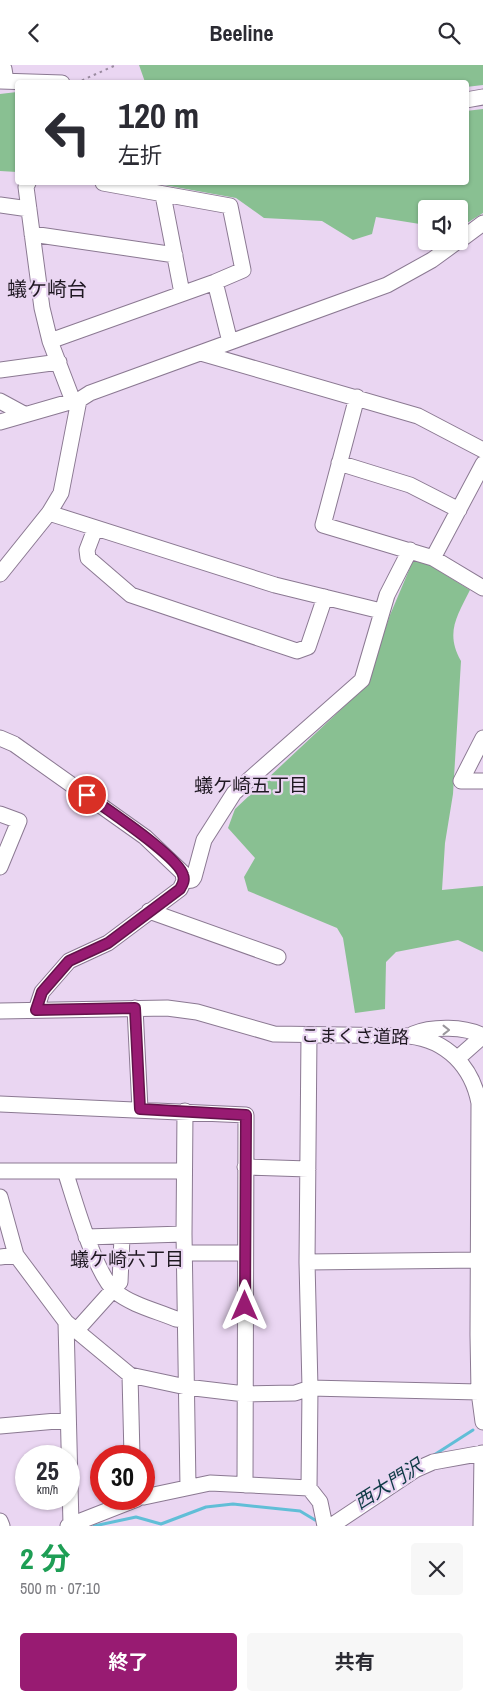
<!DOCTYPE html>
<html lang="ja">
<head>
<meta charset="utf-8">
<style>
  body { margin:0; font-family:"Archivo Narrow","Noto Sans JP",sans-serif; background:#f7f7f7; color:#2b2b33; height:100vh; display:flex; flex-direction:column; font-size:19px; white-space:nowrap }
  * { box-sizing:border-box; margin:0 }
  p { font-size:16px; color:#7c7c81 }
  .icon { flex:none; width:28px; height:28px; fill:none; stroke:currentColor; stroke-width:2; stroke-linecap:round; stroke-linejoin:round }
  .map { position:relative; height:1461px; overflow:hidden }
  .drawer { display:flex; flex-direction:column; background:#fff; flex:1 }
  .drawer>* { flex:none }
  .top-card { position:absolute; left:15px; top:15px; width:454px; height:105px; border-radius:5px; box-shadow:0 1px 4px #0004; background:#fff; color:#2b2b33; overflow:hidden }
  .buttons { position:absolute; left:418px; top:135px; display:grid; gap:10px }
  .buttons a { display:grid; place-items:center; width:50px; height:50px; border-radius:5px; background:#fff; box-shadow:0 1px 4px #0004; font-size:25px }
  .speed { position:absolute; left:15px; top:1380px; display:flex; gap:10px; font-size:25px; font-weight:700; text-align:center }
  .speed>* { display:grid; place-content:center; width:65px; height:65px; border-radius:50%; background:#fff; box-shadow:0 1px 4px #0004; line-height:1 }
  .speed small { font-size:12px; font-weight:400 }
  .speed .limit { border:8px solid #d22; background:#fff; color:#111 }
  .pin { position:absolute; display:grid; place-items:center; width:42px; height:42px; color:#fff; margin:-21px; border:2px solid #fff; border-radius:50%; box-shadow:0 1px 5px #0007 }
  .me { position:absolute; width:55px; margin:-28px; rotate:0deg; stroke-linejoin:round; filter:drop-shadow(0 0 4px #0008) }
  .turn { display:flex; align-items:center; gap:18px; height:105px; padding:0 20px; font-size:22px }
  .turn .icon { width:65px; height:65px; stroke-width:2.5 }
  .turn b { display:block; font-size:35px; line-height:42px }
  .round { display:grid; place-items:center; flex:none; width:52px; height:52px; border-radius:5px; background:#f7f7f7 }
  .headline { display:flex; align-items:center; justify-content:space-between; height:85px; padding:0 20px }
  h1 { font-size:30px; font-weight:700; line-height:38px; color:#1e9e55 }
  .button { display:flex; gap:10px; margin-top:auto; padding:10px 20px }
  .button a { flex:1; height:58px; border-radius:5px; background:#981b72; color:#fff; font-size:20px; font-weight:700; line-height:58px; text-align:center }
  .button a+a { background:#f7f7f7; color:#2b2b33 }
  header { display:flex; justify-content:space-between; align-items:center; height:65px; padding:0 20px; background:#fff; font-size:22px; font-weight:700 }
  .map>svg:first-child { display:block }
  .green { fill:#89c092 }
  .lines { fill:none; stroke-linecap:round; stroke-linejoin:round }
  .stream { stroke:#61bed7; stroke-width:3 }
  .minor-casing { stroke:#8b7992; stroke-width:17 }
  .path { stroke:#9a8ba0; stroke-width:2; stroke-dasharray:2.5 4; stroke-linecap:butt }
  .minor { stroke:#fff; stroke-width:15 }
  .oneway { stroke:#9a979c }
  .route-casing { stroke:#63124a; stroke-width:12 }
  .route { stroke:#981b72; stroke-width:9 }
  .labels { text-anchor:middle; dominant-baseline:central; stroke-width:4.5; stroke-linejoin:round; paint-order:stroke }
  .street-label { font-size:18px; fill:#1f1822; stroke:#ead6f2 }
  .neighbourhood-label { font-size:19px; fill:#1f1822; stroke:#ead6f2 }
  .water-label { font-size:19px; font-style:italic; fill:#0f3b46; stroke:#ead6f2 }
  .quarter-label { font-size:20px; fill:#1f1822; stroke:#ead6f2 }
</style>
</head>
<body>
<header><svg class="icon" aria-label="back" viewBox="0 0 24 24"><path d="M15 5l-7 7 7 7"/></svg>Beeline<svg class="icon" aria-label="search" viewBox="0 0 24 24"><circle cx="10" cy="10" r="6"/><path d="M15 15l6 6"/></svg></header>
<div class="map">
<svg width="483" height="1461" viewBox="0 0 483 1461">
  <rect width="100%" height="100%" fill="#ead6f2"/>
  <path class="green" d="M139,0H483V20L466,22V18L145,17Z
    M17,27V107L0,106V29Z
    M483,44V148L459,163V144H426V160L376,152L372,169L353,175L322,156L264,153L236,133L153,118H466V46Z
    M415,491L470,525C457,551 445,568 461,596L453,729L445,778L442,825L483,821V887L458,875L396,887L386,897L385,944L355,948L343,873L337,863L248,826L244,812L255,793L228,763L235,744L366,621L390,550Z"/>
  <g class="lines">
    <path class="stream" d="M434,1390L473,1365
      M94,1461L136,1452L161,1459L206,1442L233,1439L300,1446L315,1455L320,1453"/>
    <g class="minor-casing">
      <path id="minor" d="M0,2L4,4L6,16
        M0,16L62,18
        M466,35L483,32
        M28,118L26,122L42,243L50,276L73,336
        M103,118L230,141L243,205L215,217
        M163,130L182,228
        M0,140L29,144
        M32,169L175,190
        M459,176L483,158
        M50,276L215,217L230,277
        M201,288L418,351L483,385
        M0,305L59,297
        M357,332L323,460L433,493L483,523
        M0,336L24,349
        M0,357L73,336L78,338
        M339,398L410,420L459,445
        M49,448L275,520L381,546
        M95,464L87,485L88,493L131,530L297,586L308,582L325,532
        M433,493L483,399
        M0,509L49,448L61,428L79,335L90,328L387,220L432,195L458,176
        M0,673L14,679L145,772L183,808L184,816L180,824L108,878L69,896L42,927L36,945
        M483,673L461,716H483
        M0,749L19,756L0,802
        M184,816L192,815L194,812L204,775L234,728L362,615L387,530L410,485
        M149,846L278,892
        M135,943L140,1044
        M0,946L167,943L197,947L274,969L409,971C447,975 472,1002 479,1038L478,1270L479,1327L483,1357
        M413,969C432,961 465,961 483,971
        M309,970L307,1197L310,1323L309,1423L320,1437L325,1461
        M458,993L483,971
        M0,1039L246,1050L245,1420
        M185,1046L184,1169L188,1422
        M245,1102L308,1104
        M0,1106H184
        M65,1106C74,1133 95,1210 116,1227C132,1240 157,1246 176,1254L185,1255
        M0,1132L16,1190L66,1257L130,1310L186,1322L245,1329L295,1328L310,1323L479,1327
        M86,1172L184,1169
        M185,1188H245
        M0,1192L16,1190
        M307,1197L479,1195
        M66,1257L71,1460
        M76,1266L120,1217L122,1172
        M130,1310L132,1391
        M0,1361L68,1355
        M144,1432L210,1418L309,1423
        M0,1456L2,1461
        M68,1461L137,1434
        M331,1461L415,1405L433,1397L483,1388
        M481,1461L482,1388"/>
    </g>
    <path class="path" d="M76,18L116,0"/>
    <use href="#minor" class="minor"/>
  </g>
  <defs><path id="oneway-chevron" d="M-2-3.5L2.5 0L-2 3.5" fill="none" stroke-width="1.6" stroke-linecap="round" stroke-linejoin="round" transform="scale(1.25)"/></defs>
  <use class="oneway" href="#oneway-chevron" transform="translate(446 965)"/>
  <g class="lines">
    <g class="route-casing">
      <path id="route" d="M87,730C106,744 178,791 183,810C185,815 183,819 180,824L108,878L69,896L42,927L36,945L135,943L140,1044L246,1050L245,1241"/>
    </g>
    <use href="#route" class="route"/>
  </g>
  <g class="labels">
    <g class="street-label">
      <text transform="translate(355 971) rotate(1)">こまくさ道路</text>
    </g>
    <g class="neighbourhood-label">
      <text x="251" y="720">蟻ケ崎五丁目</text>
      <text x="127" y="1194">蟻ケ崎六丁目</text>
    </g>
    <g class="water-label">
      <text transform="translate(388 1419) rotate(-32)">西大門沢</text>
    </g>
    <g class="quarter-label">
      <text x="47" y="223">蟻ケ崎台</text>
    </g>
  </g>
</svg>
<div class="buttons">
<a><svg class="icon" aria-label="sound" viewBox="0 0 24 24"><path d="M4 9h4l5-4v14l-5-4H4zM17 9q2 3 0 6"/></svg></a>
</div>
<div class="speed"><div>25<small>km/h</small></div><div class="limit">30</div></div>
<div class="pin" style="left:87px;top:730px;background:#d93025"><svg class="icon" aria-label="arrive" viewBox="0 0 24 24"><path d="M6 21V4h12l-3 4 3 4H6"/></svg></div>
<svg class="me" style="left:245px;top:1241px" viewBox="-20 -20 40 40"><path d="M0-17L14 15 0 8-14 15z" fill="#981b72" stroke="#fff" stroke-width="4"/></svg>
<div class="top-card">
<div class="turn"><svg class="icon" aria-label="left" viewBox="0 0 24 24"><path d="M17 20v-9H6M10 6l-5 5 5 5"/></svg><div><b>120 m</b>左折</div></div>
</div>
</div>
<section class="drawer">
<div class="headline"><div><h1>2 分</h1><p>500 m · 07:10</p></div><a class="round"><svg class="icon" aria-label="close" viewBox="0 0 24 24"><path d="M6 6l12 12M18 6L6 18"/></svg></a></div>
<div class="button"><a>終了</a><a>共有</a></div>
</section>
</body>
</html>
